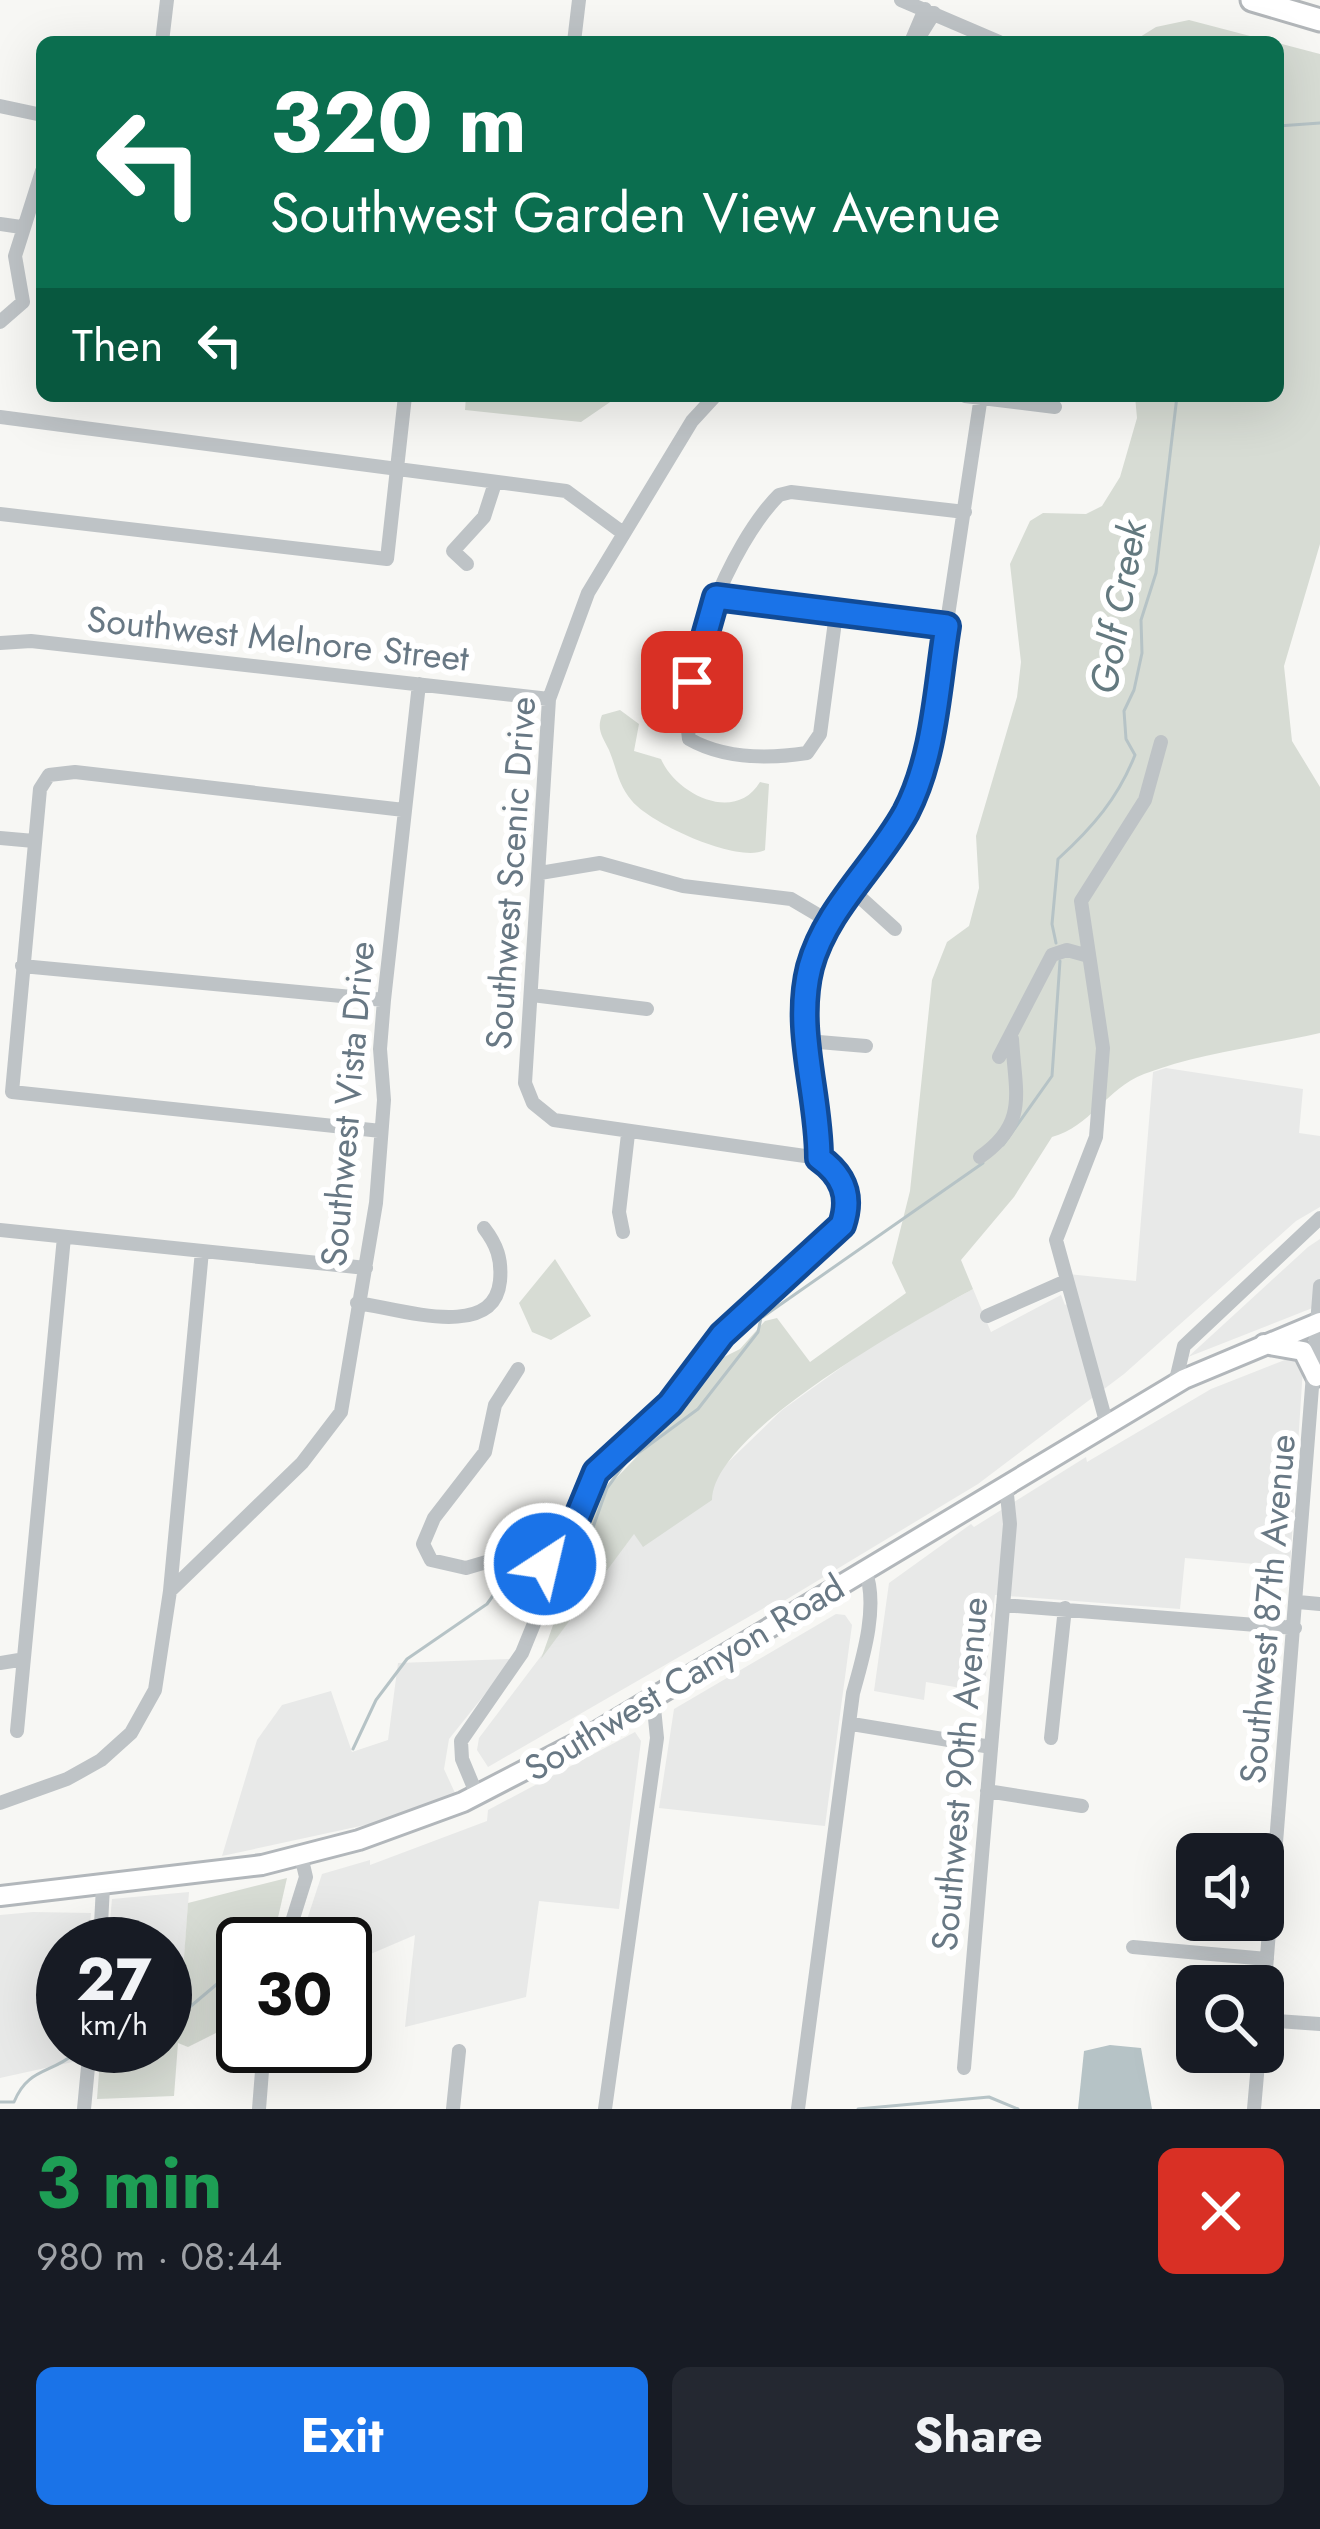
<!DOCTYPE html>
<html lang="en">
<head>
<meta charset="utf-8">
<style>
  body { margin:0; font-family:Jost,sans-serif; background:#242831; color:#f1f3f6; height:100vh; display:flex; flex-direction:column; font-size:45px; white-space:nowrap }
  * { box-sizing:border-box; margin:0 }
  p { font-size:39px; color:#9ea1a6 }
  .icon { flex:none; width:66px; height:66px; fill:none; stroke:currentColor; stroke-width:2; stroke-linecap:round; stroke-linejoin:round }
  .map { position:relative; height:2109px; overflow:hidden }
  .panel { display:flex; flex-direction:column; background:#171b24; flex:1 }
  .panel>* { flex:none }
  .top-card { position:absolute; left:36px; top:36px; width:1248px; height:366px; border-radius:18px; box-shadow:0 12px 48px #0002; background:#0b6e4f; color:#fff; overflow:hidden }
  .fabs { position:absolute; left:1176px; top:1833px; display:grid; gap:24px }
  .fabs a { display:grid; place-items:center; width:108px; height:108px; border-radius:18px; background:#171b24; box-shadow:0 12px 48px #0002; font-size:60px }
  .speed { position:absolute; left:36px; top:1917px; display:flex; gap:24px; font-size:60px; font-weight:700; text-align:center }
  .speed>* { display:grid; place-content:center; width:156px; height:156px; border-radius:50%; background:#171b24; box-shadow:0 12px 48px #0002; line-height:1 }
  .speed small { font-size:30px; font-weight:400 }
  .speed .limit { border:6px solid #111; border-radius:18px; background:#fff; color:#111 }
  .pin { position:absolute; display:grid; place-items:center; width:102px; height:102px; color:#fff; margin:-51px; border-radius:24px; box-shadow:0 6px 18px #0006 }
  .me { position:absolute; width:132px; margin:-66px; rotate:35deg; stroke-linejoin:round; filter:drop-shadow(0 0 9px #0008) }
  .turn { display:flex; align-items:center; gap:42px; height:252px; padding:0 36px; font-size:54px }
  .turn .icon { width:156px; height:156px; stroke-width:2.5 }
  .turn b { display:block; font-size:84px; line-height:102px }
  .then { display:flex; align-items:center; height:114px; padding:0 36px; background:#0003; gap:24px; font-size:45px }
  .round { display:grid; place-items:center; flex:none; width:126px; height:126px; border-radius:18px; background:#242831 }
  .overview { display:flex; align-items:center; justify-content:space-between; height:204px; padding:0 36px }
  h1 { font-size:72px; font-weight:700; line-height:90px; color:#1e9e55 }
  .action { display:flex; gap:24px; margin-top:auto; padding:24px 36px }
  .action a { flex:1; height:138px; border-radius:18px; background:#1a73e8; color:#fff; font-size:48px; font-weight:700; line-height:138px; text-align:center }
  .action a+a { background:#242831; color:#f1f3f6 }
  .map>svg:first-child { display:block }
  .built { fill:#e8e9e8 }
  .green { fill:#d7dcd4 }
  .water { fill:#b6c3c6 }
  .lines { fill:none; stroke-linecap:round; stroke-linejoin:round }
  .stream { stroke:#b6c3c6; stroke-width:3 }
  .major-casing { stroke:#b2b7bb; stroke-width:24 }
  .highway-casing { stroke:#b2b6b9; stroke-width:27 }
  .minor { stroke:#bec3c6; stroke-width:14 }
  .major { stroke:#fff; stroke-width:18 }
  .highway { stroke:#fff; stroke-width:21 }
  .route-casing { stroke:#114b97; stroke-width:30 }
  .route { stroke:#1a73e8; stroke-width:21 }
  .labels { text-anchor:middle; dominant-baseline:central; stroke-width:12; stroke-linejoin:round; paint-order:stroke }
  .street-label { font-size:36px; fill:#687884; stroke:#fff }
  .water-label { font-size:39px; font-style:italic; fill:#63797f; stroke:#fff }
</style>
</head>
<body>
<div class="map">
<svg width="1320" height="2109" viewBox="0 0 1320 2109">
  <rect width="100%" height="100%" fill="#f7f7f4"/>
  <path class="built" d="M1166,1068L1303,1089L1299,1133L1320,1136V1207L1296,1221L1124,1374L978,1484L779,1604L776,1601L488,1767L477,1750L479,1738L634,1533L643,1546L712,1490L718,1472L782,1410L878,1341L973,1289L991,1332L1061,1295L1065,1305L1075,1300L1068,1274L1136,1281L1153,1072Z
    M1320,1239V1305L1188,1357L1308,1247Z
    M1295,1356L1303,1368L1290,1567L1185,1558L1180,1609L995,1595L984,1692L926,1682L924,1700L874,1691L889,1583L971,1524L974,1527L1086,1457L1087,1462L1211,1389Z
    M836,1614L845,1615L852,1625L825,1826L659,1808L674,1709Z
    M513,1659L449,1739L444,1769L455,1793L379,1822L222,1856L257,1740L282,1705L331,1691L352,1752L388,1740L398,1663Z
    M635,1732L641,1741L619,1909L539,1901L526,1997L405,2027L415,1935L366,1956L361,1997L345,1995V1944H299L322,1874L370,1860V1865L487,1821L488,1810Z
    M189,1892L179,2026L165,2025V1944H108L112,1899Z
    M33,1912L91,1913L88,1944H63V2046H79L77,2061L0,2078V1915Z"/>
  <path class="green" d="M1189,20L1273,42H1132L1156,27Z
    M1278,43L1320,54V544L1284,666L1292,741L1320,787V1033C1263,1046 1199,1053 1144,1074C1106,1089 1090,1127 1052,1137L1014,1197L961,1260L973,1289C915,1321 713,1431 712,1500L643,1547L634,1534L541,1659L599,1496L676,1416L712,1363L740,1349L765,1321L777,1318L810,1362L906,1293L892,1263L910,1191L932,980L947,942L969,926L979,888L976,836L1017,697L1021,662L1010,564L1030,521L1043,513L1086,514L1102,506L1120,477L1137,418L1135,396H1278Z
    M466,396H619L581,422L465,410Z
    M620,710L639,724L634,751L661,759C676,794 735,824 760,782L769,784L765,850C739,864 651,824 632,801C618,785 617,769 609,750C603,737 596,730 602,715Z
    M555,1259L591,1316L551,1340L532,1332L519,1303Z
    M287,1878L272,1944H243V2009L218,2032L188,2047L178,2043L174,2096L97,2099L101,2046H165V2025L179,2026L188,1903Z"/>
  <path class="water" d="M1110,2045L1141,2048L1152,2109H1078L1084,2051Z"/>
  <g class="lines">
    <path class="stream" d="M1278,126L1320,123
      M1056,943L1052,924L1058,859C1093,827 1118,798 1135,755L1126,739L1124,711L1134,690L1142,653L1141,620L1156,573L1177,396
      M1003,1145L1052,1076L1060,961
      M562,1577L581,1561L607,1488L626,1462L698,1409L758,1332L761,1318L983,1163
      M353,1749L376,1700L407,1659L487,1604L505,1579L526,1564
      M263,1944L269,1939
      M165,2028L243,1962
      M99,2053L128,2046
      M0,2102H14C28,2068 50,2074 74,2054
      M858,2109L989,2097L1018,2109"/>
    <g class="major-casing">
      <path id="major" d="M1264,1344L1303,1351L1316,1377
        M0,1896L262,1865L359,1840L463,1802L581,1741L1184,1379L1320,1322"/>
    </g>
    <g class="highway-casing">
      <path id="highway" d="M1252,0L1320,20"/>
    </g>
    <path class="minor" d="M901,0L999,42
      M162,42L167,0
      M574,42L579,0
      M911,42L925,9
      M916,42L934,13
      M0,106L42,115
      M0,224L21,227
      M23,302L15,256L42,171
      M0,322L23,302
      M965,396L1055,407
      M0,417L566,491L623,533
      M0,514L387,559L405,396
      M467,564L453,551L484,517L495,483
      M716,597L947,626
      M836,614L820,734L807,753C768,759 724,759 689,739C678,671 730,544 779,495L791,492L965,512
      M0,643L31,641L549,699
      M0,838L34,841
      M540,873L600,863L683,886L791,899L830,922
      M852,890L895,929
      M22,966L384,1000
      M532,995L647,1009
      M807,1041L866,1046
      M999,1057L1052,955L1067,950L1085,955
      M381,1131L12,1092L40,789L49,775L75,772L404,810
      M980,1157C1029,1123 1015,1092 1012,1039
      M819,1158C820,1106 801,1053 805,1001C810,916 887,849 924,775L981,396
      M0,1230L366,1268
      M623,1232L619,1212L628,1134
      M357,1303C397,1308 494,1342 500,1281C502,1259 497,1245 484,1228
      M987,1316L1064,1282
      M518,1369L495,1405L485,1452L434,1518L423,1544L431,1560L466,1568L517,1553L556,1569
      M1175,1384L1184,1346L1320,1218
      M1107,1425L1056,1240L1096,1137L1103,1048L1081,901L1145,800L1161,742
      M170,1591L202,1251
      M1298,1602L1320,1604
      M1003,1605L1295,1628
      M0,1663L19,1660
      M852,1724L991,1747
      M17,1731L64,1237
      M1051,1738L1065,1608
      M987,1791L1082,1806
      M477,1795L462,1759L461,1741L522,1653L596,1472L670,1404L722,1335L837,1232C856,1204 845,1176 819,1158L554,1120L533,1103L525,1083L549,699L588,593L692,421L715,396
      M0,1803L67,1779L101,1760L131,1733L155,1690L170,1591L302,1463L341,1412L376,1203L384,1100L380,1049L384,1000L419,684
      M100,1944L103,1886
      M285,1944L306,1877L301,1856
      M1133,1947L1267,1959
      M1263,2007L1320,1286
      M1263,2020L1320,2024
      M964,2068L1010,1524L1006,1485
      M84,2109L90,2046
      M259,2109L264,2046
      M453,2109L459,2051
      M605,2109L657,1738L653,1698
      M798,2109L853,1693C863,1658 879,1605 865,1570
      M1254,2109L1259,2052"/>
    <use href="#major" class="major"/>
    <use href="#highway" class="highway"/>
  </g>
  <g class="lines">
    <g class="route-casing">
      <path id="route" d="M545,1564L556,1569L596,1472L670,1404L722,1335L842,1225C852,1196 843,1175 819,1158C819,1094 794,1030 810,967C826,908 877,865 906,812C935,756 937,688 947,626L716,597L692,682"/>
    </g>
    <use href="#route" class="route"/>
  </g>
  <g class="labels">
    <g class="street-label">
      <text transform="translate(278 638) rotate(6)">Southwest Melnore Street</text>
      <text transform="translate(510 873) rotate(-86)">Southwest Scenic Drive</text>
      <text transform="translate(347 1104) rotate(-85)">Southwest Vista Drive</text>
      <text transform="translate(1267 1609) rotate(-85)">Southwest 87th Avenue</text>
      <text transform="translate(684 1677) rotate(-31)">Southwest Canyon Road</text>
      <text transform="translate(959 1774) rotate(-85)">Southwest 90th Avenue</text>
    </g>
    <g class="water-label">
      <text transform="translate(1118 607) rotate(-80)">Golf Creek</text>
    </g>
  </g>
</svg>
<div class="fabs">
<a><svg class="icon" aria-label="sound" viewBox="0 0 24 24"><path d="M4 9h4l5-4v14l-5-4H4zM17 9q2 3 0 6"/></svg></a>
<a><svg class="icon" aria-label="search" viewBox="0 0 24 24"><circle cx="10" cy="10" r="6"/><path d="M15 15l6 6"/></svg></a>
</div>
<div class="speed"><div>27<small>km/h</small></div><div class="limit">30</div></div>
<div class="pin" style="left:692px;top:682px;background:#d93025"><svg class="icon" aria-label="arrive" viewBox="0 0 24 24"><path d="M6 21V4h12l-3 4 3 4H6"/></svg></div>
<svg class="me" style="left:545px;top:1564px" viewBox="-20 -20 40 40"><circle r="17" fill="#1a73e8" stroke="#fff" stroke-width="3"/><path d="M0-11L8 9 0 5-8 9z" fill="#fff"/></svg>
<div class="top-card">
<div class="turn"><svg class="icon" aria-label="left" viewBox="0 0 24 24"><path d="M17 20v-9H6M10 6l-5 5 5 5"/></svg><div><b>320 m</b>Southwest Garden View Avenue</div></div>
<div class="then">Then<svg class="icon" aria-label="left" viewBox="0 0 24 24"><path d="M17 20v-9H6M10 6l-5 5 5 5"/></svg></div>
</div>
</div>
<section class="panel">
<div class="overview"><div><h1>3 min</h1><p>980 m · 08:44</p></div><a class="round" style="background:#d93025;color:#fff"><svg class="icon" aria-label="close" viewBox="0 0 24 24"><path d="M6 6l12 12M18 6L6 18"/></svg></a></div>
<div class="action"><a>Exit</a><a>Share</a></div>
</section>
</body>
</html>
